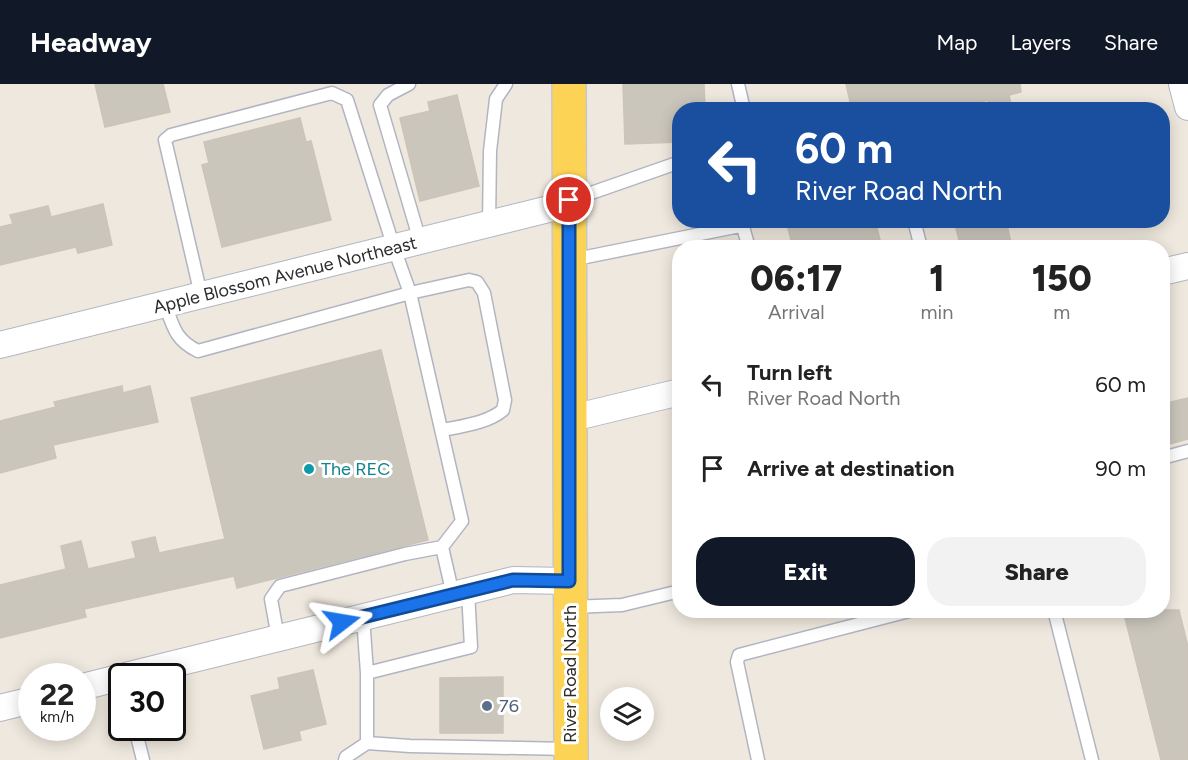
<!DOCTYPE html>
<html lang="en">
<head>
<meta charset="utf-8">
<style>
  body { margin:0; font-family:Figtree,sans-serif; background:#f2f2f2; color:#222; height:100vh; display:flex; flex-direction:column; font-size:22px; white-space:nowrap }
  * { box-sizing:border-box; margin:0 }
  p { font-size:20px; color:#767676 }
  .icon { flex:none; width:33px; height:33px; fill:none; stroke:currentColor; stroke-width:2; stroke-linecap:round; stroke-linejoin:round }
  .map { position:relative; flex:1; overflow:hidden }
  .side { position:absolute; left:672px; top:156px; width:498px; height:378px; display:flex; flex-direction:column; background:#fff; border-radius:24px; box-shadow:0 3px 15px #0003 }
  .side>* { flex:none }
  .guide { position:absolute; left:672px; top:18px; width:498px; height:126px; border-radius:24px; box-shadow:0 3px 15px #0003; background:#1a4fa0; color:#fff; overflow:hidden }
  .controls { position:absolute; left:600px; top:603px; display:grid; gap:12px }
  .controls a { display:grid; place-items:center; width:54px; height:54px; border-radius:50%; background:#fff; box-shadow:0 3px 15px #0003; font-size:30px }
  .speed { position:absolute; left:18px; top:579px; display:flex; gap:12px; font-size:30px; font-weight:700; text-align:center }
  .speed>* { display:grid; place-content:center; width:78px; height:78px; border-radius:50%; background:#fff; box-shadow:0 3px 15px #0003; line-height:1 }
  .speed small { font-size:15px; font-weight:400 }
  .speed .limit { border:3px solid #111; border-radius:9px; background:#fff; color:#111 }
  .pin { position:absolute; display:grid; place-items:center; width:51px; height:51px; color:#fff; margin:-26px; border:3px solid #fff; border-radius:50%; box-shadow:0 2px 6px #0007 }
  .me { position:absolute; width:66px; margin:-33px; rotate:76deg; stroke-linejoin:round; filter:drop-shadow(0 0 4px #0008) }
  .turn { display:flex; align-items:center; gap:21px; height:126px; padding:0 24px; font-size:27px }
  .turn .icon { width:78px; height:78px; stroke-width:2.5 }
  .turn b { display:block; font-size:42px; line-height:51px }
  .eta { display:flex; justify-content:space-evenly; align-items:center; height:102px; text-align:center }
  .eta b { font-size:36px; font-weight:800; line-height:42px }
  .cta { display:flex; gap:12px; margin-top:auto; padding:12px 24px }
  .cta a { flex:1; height:69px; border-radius:24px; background:#111827; color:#fff; font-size:24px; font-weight:800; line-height:69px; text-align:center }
  .cta a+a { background:#f2f2f2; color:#222 }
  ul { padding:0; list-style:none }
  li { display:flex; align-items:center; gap:18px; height:84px; padding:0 24px }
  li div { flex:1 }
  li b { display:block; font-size:22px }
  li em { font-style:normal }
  header { display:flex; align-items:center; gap:36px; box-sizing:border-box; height:84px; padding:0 30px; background:#111827; color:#fff }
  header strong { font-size:28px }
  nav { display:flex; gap:33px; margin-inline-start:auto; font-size:21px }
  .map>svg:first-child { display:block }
  .building { fill:#cbc6bc; stroke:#cbc4b7; stroke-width:1.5 }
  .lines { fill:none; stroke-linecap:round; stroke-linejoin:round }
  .lane-casing { stroke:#b2b5c1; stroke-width:15 }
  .street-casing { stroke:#b2b5c1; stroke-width:28 }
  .primary-casing { stroke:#c8c8c8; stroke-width:36 }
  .lane { stroke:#fff; stroke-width:12 }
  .street { stroke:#fff; stroke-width:26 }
  .primary { stroke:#fdd355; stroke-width:33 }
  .route-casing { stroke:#114b97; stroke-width:15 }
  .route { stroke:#1a73e8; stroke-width:10 }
  .culture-dot { fill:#0f9aa8; stroke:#fff; stroke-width:2 }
  .service-dot { fill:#5c6f8a; stroke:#fff; stroke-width:2 }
  .labels { text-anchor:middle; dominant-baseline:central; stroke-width:6; stroke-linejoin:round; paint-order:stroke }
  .street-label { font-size:18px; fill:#2d2d2d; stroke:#fff }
  .culture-label { font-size:18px; fill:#0d838f; stroke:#fff; text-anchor:start }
  .service-label { font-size:18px; fill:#4e5e75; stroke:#fff; text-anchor:start }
</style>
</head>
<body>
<header>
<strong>Headway</strong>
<nav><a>Map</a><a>Layers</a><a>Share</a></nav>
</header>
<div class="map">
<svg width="1188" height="676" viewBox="0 0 1188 676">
  <rect width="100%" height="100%" fill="#efe8de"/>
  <path class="building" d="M95,0H163L170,28L105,43Z
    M623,0H704L705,26H680V58L625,60Z
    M846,0H1020L1021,8L1009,11L1012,26H990L988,16L950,26H852Z
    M457,11L479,102L420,117L400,34L430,27L428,18Z
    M300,34L306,58L311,57L331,136L222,163L202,81L209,79L204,58Z
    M103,120L112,161L78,169L76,163L0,181V143L13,140L10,131L48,122L51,133Z
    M786,136H864L865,143L876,140L882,164H793Z
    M954,136H1006L1012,164H961Z
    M381,266L428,456L237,504L234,492L84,525L86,533L0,554V501L66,485L61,462L81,457L88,485L136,474L132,458L155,453L159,469L225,455L191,314Z
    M122,302L123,309L150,302L158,338L53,361L56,374L0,389V337L56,323L54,318Z
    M1188,314V355L1162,362V320Z
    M1123,526H1179L1188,563V676H1161Z
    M313,586L326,640L299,647L301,656L264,665L251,612L280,605L278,594Z
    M503,593V649H440V594Z"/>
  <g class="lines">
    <g class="lane-casing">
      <path id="lane" d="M409,0L388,11L380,21L420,157
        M738,0L744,26
        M571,116L680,78
        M914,136L921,164
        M489,140L490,67L496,15L506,0
        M571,176L740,142L743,143L749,164
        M201,211L165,56L171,51L332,9L347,16L394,164L410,209L462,437L442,463L453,511
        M165,220C173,242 175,256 198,267L410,209L469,196L477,198L484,209L505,316L503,326C488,339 462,342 443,346
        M1162,374L1188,367
        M468,507L471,563L367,589V659L410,662L570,665
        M570,523L622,521L680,507
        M1054,526L1092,676
        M363,533L367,589
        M278,554L271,515L280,502L405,470L442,463
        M135,644L143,676
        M345,676L346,673L367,659
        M758,676L737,578L739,571L913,526"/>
    </g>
    <g class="street-casing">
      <path id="street" d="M1182,0L1188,23
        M1162,188L1188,182
        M0,261L569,120
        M568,335L680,308
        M125,592L513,496L569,497
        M82,603L122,593
        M0,624L32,616"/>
    </g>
    <g class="primary-casing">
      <path id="primary" d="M569,0L571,676"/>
    </g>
    <use href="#lane" class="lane"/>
    <use href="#street" class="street"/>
    <use href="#primary" class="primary"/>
  </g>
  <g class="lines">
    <g class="route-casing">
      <path id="route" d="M342,538L513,496L569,497V116"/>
    </g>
    <use href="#route" class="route"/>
  </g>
  <circle class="culture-dot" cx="309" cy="385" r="6"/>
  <circle class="service-dot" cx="487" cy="622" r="6"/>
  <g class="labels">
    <g class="street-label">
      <text transform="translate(285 191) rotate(-14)">Apple Blossom Avenue Northeast</text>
      <text transform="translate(570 590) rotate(-90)">River Road North</text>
    </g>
    <g class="culture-label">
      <text x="321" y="385">The REC</text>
    </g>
    <g class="service-label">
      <text x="499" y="622">76</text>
    </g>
  </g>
</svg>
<div class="controls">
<a><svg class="icon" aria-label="layers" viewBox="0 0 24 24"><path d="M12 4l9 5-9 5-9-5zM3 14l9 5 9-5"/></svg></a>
</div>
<div class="speed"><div>22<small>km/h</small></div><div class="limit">30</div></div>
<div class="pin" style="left:569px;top:116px;background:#d93025"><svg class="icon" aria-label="arrive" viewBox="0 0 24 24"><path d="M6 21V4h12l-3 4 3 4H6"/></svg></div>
<svg class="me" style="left:342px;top:538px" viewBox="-20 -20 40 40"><path d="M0-17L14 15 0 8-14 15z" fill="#1a73e8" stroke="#fff" stroke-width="4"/></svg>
<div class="guide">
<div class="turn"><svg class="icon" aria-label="left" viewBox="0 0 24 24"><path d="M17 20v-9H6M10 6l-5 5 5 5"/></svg><div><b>60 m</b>River Road North</div></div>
</div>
<section class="side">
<div class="eta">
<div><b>06:17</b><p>Arrival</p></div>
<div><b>1</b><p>min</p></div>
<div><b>150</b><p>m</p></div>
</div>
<ul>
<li><svg class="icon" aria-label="left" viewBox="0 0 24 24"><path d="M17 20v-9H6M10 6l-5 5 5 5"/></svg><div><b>Turn left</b><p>River Road North</p></div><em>60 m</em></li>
<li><svg class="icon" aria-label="arrive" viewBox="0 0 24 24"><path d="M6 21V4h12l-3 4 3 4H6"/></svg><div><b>Arrive at destination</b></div><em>90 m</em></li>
</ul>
<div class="cta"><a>Exit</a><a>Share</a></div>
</section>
</div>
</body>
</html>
